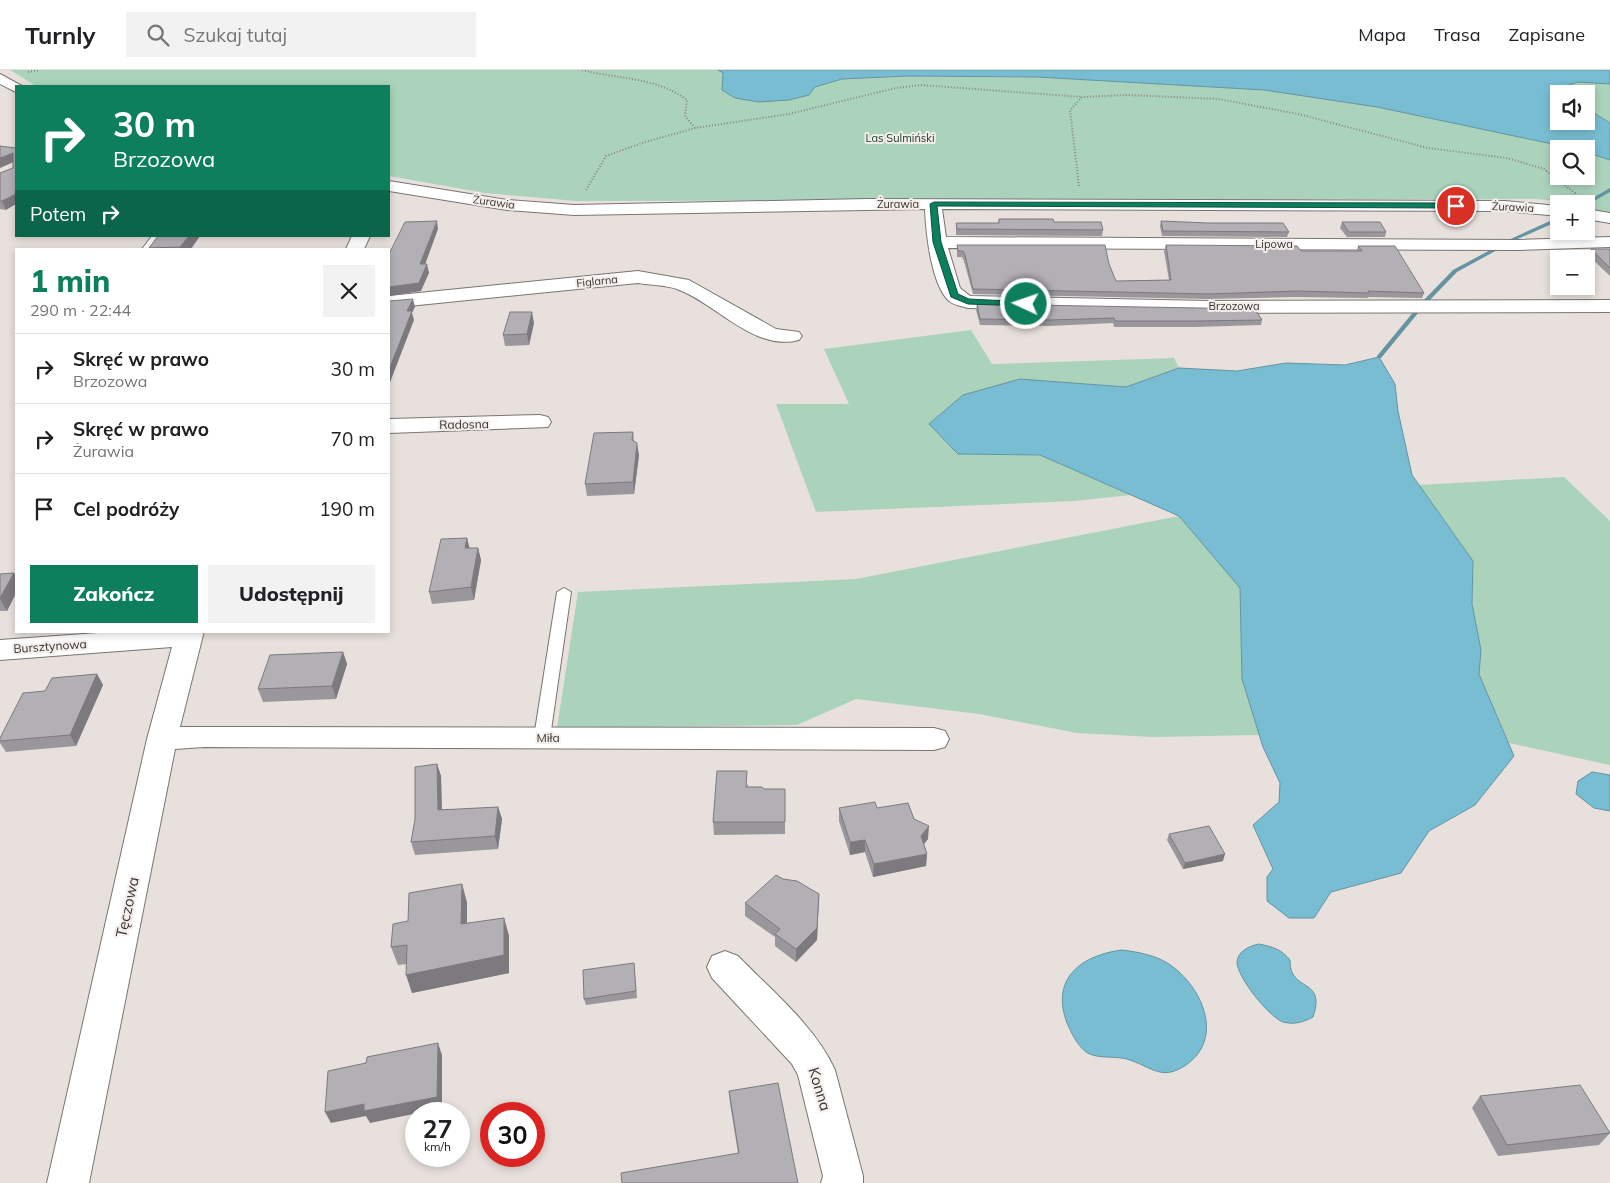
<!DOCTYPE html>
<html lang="pl">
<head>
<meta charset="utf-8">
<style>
  body { margin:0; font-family:Mulish,sans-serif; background:#f2f2f2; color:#202124; height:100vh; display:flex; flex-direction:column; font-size:19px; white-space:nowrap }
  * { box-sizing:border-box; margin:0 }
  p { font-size:16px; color:#757577 }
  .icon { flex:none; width:28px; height:28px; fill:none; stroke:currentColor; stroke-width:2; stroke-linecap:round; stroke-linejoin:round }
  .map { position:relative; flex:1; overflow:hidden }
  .drawer { position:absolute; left:15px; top:178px; width:375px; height:385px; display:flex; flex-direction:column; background:#fff; border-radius:0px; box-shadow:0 2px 8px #0003 }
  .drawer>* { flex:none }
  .guide { position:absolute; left:15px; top:15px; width:375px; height:152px; border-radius:0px; box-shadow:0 2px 8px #0003; background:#0d7f5c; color:#fff; overflow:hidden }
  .fabs { position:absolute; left:1550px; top:15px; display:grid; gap:10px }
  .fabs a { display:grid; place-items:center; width:45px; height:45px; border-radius:0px; background:#fff; box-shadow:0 2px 8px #0003; font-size:25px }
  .speed { position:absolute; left:405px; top:1032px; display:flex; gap:10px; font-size:25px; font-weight:700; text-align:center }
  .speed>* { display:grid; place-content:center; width:65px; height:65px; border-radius:50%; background:#fff; box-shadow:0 2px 8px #0003; line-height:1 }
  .speed small { font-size:12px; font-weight:400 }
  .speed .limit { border:8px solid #d22; background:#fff; color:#111 }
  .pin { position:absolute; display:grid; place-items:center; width:42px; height:42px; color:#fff; margin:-21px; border:2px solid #fff; border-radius:50%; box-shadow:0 1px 5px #0007 }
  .me { position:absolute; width:55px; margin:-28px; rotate:273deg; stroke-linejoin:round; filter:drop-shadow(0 0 4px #0008) }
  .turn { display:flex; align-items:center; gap:18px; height:105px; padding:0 15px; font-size:22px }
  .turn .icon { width:65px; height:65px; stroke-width:2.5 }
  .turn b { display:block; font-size:35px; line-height:42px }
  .then { display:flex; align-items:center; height:48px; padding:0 15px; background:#0003; gap:10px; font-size:19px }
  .round { display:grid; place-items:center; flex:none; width:52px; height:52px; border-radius:0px; background:#f2f2f2 }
  .summary { display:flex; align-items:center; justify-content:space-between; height:85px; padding:0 15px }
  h1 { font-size:30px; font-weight:800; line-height:38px; color:#0d7f5c }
  .primary-button { display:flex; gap:10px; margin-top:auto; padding:10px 15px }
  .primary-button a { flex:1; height:58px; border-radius:0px; background:#0d7f5c; color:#fff; font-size:20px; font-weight:800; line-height:58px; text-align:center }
  .primary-button a+a { background:#f2f2f2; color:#202124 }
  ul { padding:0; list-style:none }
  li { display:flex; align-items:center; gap:15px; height:70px; padding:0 15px; border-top:1px solid #e0e0e0 }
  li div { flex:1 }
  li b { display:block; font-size:19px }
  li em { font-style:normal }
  header { display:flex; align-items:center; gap:30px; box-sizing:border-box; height:70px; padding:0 25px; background:#fff; border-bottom:1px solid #e0e0e0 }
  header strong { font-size:24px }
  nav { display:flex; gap:28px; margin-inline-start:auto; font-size:18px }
  .search { width:350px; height:45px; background:#f2f2f2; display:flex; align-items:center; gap:12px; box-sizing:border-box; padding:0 18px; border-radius:0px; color:#757577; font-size:19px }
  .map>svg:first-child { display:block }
  .green { fill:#abd3bb }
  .water { fill:#78bdd2; stroke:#6494a2 }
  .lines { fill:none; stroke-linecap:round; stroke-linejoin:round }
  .stream { fill:#6494a2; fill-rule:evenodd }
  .service-casing { stroke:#7a7571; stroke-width:2 }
  .minor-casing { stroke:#7a7571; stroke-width:2 }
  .path { stroke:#898583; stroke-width:2; stroke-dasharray:1 2; stroke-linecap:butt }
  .service { fill:#fff; fill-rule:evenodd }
  .minor { fill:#fff; fill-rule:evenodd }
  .wall { fill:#99969c }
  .shaded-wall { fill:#7d7a7f }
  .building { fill:#b2afb5; stroke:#7d7a7f }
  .route { fill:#0d7f5c; stroke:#08533c }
  .labels { text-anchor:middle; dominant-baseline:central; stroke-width:4; stroke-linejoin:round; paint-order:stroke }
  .far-park-label { font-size:11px; fill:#0d3b25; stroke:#f4edea }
  .far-street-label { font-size:11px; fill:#363332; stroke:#f4edea }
  .street-label { font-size:12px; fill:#363332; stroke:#f4edea }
  .near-street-label { font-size:15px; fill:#363332; stroke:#f4edea }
</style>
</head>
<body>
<header>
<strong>Turnly</strong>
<div class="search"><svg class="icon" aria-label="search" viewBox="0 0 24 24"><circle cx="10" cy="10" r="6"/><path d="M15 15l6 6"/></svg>Szukaj tutaj</div>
<nav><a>Mapa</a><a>Trasa</a><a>Zapisane</a></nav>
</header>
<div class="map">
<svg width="1610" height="1113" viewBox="0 0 1610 1113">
  <rect width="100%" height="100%" fill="#e7e0dd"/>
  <path class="green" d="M10,0H718L723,3L815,17L842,9L907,6L1037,7L1264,20L1377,37L1576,79H1559V106H1586V82L1610,90V144L1591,141L1594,137L1586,136V134L1536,129L576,131L485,123L389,106V16H36Z
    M1578,12L1610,14V53L1586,38V24H1561L1557,18Z
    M971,260L992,294L1174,288L1179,298L1126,317L1020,309L929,354L958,384L1040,385L1131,425L1074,431L816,442L776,334H849L824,279Z
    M1564,407L1610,451V695L1509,673L1479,604L1481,580L1472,534L1473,491L1419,415Z
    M1179,446L1240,518L1242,609L1261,665L1153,667L1077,663L979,644L856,629L797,655L557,658L578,522L856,509Z"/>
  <path class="water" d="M718,0H1610V14L1578,12L1557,19L1561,24H1559V51H1586V38L1610,53V90L1586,82V79H1576L1377,37L1264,20L1037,7L907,6L842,9L815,17L809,25L789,30L759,32L735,28L722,20L723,3Z
    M1379,287L1395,314L1398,341L1412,405L1473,491L1472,534L1481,580L1479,604L1514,686L1475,735L1429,761L1401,803L1331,822L1314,848H1289L1267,831V807L1273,799L1253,755L1279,732L1280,713L1263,677L1242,609L1240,518L1179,446L1040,385L958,384L929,354L963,325L1020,309L1126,317L1179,298L1237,301L1286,293L1345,295Z
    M1592,702L1610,705V741L1594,738L1576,724L1578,711Z
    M1259,874C1273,877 1281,879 1290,890C1289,923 1327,907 1313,947C1304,952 1294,955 1283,952C1269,947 1237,907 1237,892C1238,881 1249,876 1259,874Z
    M1122,880C1138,882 1155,885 1169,894C1202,916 1225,968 1186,995C1162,1011 1153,998 1130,990C1117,985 1098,990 1086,982C1077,975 1071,962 1067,953C1050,908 1082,885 1122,880Z"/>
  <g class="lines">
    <path class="stream" d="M1610,118V122L1587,135L1586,134H1582Z
      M1553,146L1558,147L1554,153L1511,172L1506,171L1550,151Z
      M1494,178L1499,179L1457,202L1426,234H1422V232L1453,200Z
      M1417,239L1420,241L1419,242L1381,288H1377V286L1415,240Z"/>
    <g class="service-casing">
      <path id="service" d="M152,166H161L151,179H142Z
        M564,518L571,522L550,667L547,671H537L534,667L557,522Z"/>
    </g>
    <g class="minor-casing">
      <path id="minor" d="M0,4L22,16H16V22L0,14Z
        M389,111L507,130L574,135L867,129L1505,131L1559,136V146L1505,141L942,139L946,167L1519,170L1610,167V177L1519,180L948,178L960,218L970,226L1208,231L1610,230V242L1208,243L968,238C961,236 952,235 947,229C931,211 926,163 925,139L574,145L507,140L389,121Z
        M1586,139L1610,143V153L1586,149Z
        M352,166H370L364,179H346Z
        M638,201L689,210L776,259L799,262L802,266L799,270C754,282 716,233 677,219C665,215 650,215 638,213L389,238V226Z
        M540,345L548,347L551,352L548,357L389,363V349Z
        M126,561H204L180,657L934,658L945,661L949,669L945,677L934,680L204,677L175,679L89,1113H47L147,669L172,577L0,590V570Z
        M725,881L738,886C771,920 816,957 835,1000L863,1106V1113H821L823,1106L798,1005L792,994L712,908L707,897L712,886Z"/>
    </g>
    <path class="path" d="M582,0C617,9 657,7 687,30L685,46L695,58
      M28,2L40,0
      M1079,116L1070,40L1082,27L1127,25L1219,29L1298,44L1428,78L1507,88L1544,99L1575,123L1571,128
      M586,120L606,86L642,73L695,58L789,44L896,18L921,15L1082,27"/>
    <use href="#service" class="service"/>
    <use href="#minor" class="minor"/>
  </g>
  <path class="wall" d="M13,98L6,140L0,139V103Z
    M999,149L1054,152L1103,160L1102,166L956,165V153H998Z
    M1161,151L1289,162L1287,167L1162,166L1160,156Z
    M1342,152L1386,162L1385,167H1347L1340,158Z
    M158,166L191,179H149Z
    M957,175L1109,194L1116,211L1169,210L1164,181L1166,175L1301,181H1357L1358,176L1424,223L1422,228L1368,227V228L1296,227L1208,229L973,224L964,191L962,187H957Z
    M1591,179H1610V206L1588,185Z
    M977,234L1262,250L1261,255L1195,257H1114L1113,253L1049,256L980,255L976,240Z
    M534,253L529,275L505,276L503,265Z
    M633,362L634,371L639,385L634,424L587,426L585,414Z
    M467,468L469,478H478L481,490L474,530L432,534L429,522Z
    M14,503L16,507V523L7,541H0V504Z
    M343,582L347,594L336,629L263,632L258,619Z
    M97,604L103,615L76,676L6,682L0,673V668L45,621Z
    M437,694L441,706L442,740L498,737L502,749L498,779L415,785L411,772Z
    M748,714V717L764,719L785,732V764L714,765L713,752Z
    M839,738H877L914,749L928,769L924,774L927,784L926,796L873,807L865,782L850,785L839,751Z
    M1169,764L1223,791L1183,799L1167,770Z
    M783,809L819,824L817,870L796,892L775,876V867L745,846V833Z
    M462,814L467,833V854L504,848L509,866V903L412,923L406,894L398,895L391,877L408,851Z
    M634,893L637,928L586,935L584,929Z
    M729,1021L798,1113L738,1083L730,1033Z
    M1480,1026L1610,1063L1599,1075L1498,1086L1472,1038Z"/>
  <path class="shaded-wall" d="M13,83L16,91L0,98V88Z
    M16,124V134L6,140L2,131Z
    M437,151L438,159L422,203L420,194Z
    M189,166H200L191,179H181L180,177Z
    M427,194L429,203L421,221L389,226V217Z
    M413,229L415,237L412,243L414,250L389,315V300L407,241Z
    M532,242L534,253L529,275L527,264Z
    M637,373L639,385L634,424L633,412Z
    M467,468L470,480L465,478Z
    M478,478L481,490L474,530L471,517Z
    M14,503L16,507V523L7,541L0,529V528Z
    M343,582L347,594L336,629L332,616Z
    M97,604L103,615L76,676L70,665Z
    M437,694L441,706L442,753L438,740Z
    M498,737L502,749L498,779L495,766Z
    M929,756L928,769L920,779L921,766Z
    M865,770V782L850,785V772Z
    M927,784L926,796L873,807L874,794Z
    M1225,784L1223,791L1183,799L1185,793Z
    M462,814L467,833V873L461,854Z
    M819,824L817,870L796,892V879Z
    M504,848L509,866V903L412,923L406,905Z
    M438,973L442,985V1038L370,1053L366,1046L331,1053L325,1042L364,1034Z"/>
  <path class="building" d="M0,76L16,78V124L2,131H0V103L13,98V83L0,88Z
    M999,149H1053L1054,152H1101L1103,160L957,159L956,153H999Z
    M437,151L420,194H427L419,213L389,217V184L405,152Z
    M1161,151L1208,153H1283L1289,162L1163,161Z
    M1342,152H1380L1386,162H1349Z
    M158,166H189L180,177L149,178Z
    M957,175H1105L1109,194L1116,211L1171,210L1166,175L1297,176L1301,181H1362L1358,176H1395L1424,223L1368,221L1369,223L1297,221L1209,224L973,219L965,185L963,181H958Z
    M1591,179H1610V198Z
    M413,229L407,241H412L389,300V231Z
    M977,234L1255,239L1262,250L1197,251H1115L1114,248L1050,250L980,249Z
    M510,242H532L527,264L503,265Z
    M633,362L632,370L637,373L633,412L585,414L594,363Z
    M467,468L465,478H478L471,517L429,522L441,469Z
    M14,503L0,528V504Z
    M343,582L332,616L258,619L270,585Z
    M97,604L70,665L0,671V668L23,623L45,621L52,608Z
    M437,694L438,740L498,737L495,766L411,772L415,749V697Z
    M717,701H747L746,717H762L764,719H785V752H713Z
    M875,732L877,738L908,733L914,749L929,756L921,766L927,784L874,794L865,770L850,772L839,738Z
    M1209,756L1225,784L1185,793L1169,764Z
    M776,805L783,809L797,811L819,824L817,858L796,879L775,864L780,859L745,833Z
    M462,814L461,854L504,848V885L406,905L407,875L391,877L393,854L408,851L409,823Z
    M634,893L636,921L584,929L583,900Z
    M438,973L437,1027L364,1041V1034L325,1042L328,1001L366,993L367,987Z
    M778,1013L798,1113H622L621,1103L739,1083L729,1021Z
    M1580,1015L1610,1063L1507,1075L1480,1026Z"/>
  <path class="route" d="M934,132L1456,133L1460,136L1456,138L937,136L941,172L958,224L969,229L1029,232V236H1026L968,234L951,227L933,172L930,134Z"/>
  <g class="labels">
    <g class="far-park-label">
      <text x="900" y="68">Las Sulmiński</text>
    </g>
    <g class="far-street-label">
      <text transform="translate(494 132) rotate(8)">Żurawia</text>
      <text x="898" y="134">Żurawia</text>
      <text transform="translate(1513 137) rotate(3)">Żurawia</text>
      <text x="1274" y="174">Lipowa</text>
      <text transform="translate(597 211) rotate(-6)">Figlarna</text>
      <text x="1234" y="236">Brzozowa</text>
    </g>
    <g class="street-label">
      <text transform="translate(464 354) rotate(-1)">Radosna</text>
      <text transform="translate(50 576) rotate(-4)">Bursztynowa</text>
      <text x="548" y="667">Miła</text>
    </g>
    <g class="near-street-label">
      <text transform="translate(127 837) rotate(-78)">Tęczowa</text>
      <text transform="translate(820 1019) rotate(73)">Konna</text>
    </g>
  </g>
</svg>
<div class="fabs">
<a><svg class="icon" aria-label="sound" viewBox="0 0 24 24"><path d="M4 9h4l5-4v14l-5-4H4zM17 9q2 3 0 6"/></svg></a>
<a><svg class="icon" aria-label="search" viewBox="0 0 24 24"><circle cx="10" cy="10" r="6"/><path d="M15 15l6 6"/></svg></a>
<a>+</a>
<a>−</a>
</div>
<div class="speed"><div>27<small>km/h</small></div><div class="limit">30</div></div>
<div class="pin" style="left:1456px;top:136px;background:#d93025"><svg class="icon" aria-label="arrive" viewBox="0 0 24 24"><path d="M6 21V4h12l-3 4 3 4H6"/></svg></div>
<svg class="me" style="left:1026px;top:234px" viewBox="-20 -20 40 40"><circle r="17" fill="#0d7f5c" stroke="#fff" stroke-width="3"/><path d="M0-11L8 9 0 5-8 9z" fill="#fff"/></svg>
<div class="guide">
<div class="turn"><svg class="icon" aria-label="right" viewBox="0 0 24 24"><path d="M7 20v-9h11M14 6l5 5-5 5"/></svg><div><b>30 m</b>Brzozowa</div></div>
<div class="then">Potem<svg class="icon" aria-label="right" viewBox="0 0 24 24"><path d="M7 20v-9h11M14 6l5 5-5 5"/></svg></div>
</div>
<section class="drawer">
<div class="summary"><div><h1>1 min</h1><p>290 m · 22:44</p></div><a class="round"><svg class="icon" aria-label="close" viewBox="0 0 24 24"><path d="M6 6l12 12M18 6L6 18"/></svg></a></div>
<ul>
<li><svg class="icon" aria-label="right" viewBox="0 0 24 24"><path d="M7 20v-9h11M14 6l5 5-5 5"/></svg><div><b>Skręć w prawo</b><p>Brzozowa</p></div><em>30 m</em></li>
<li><svg class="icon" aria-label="right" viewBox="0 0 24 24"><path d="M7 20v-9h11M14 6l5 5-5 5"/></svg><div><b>Skręć w prawo</b><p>Żurawia</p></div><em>70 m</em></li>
<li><svg class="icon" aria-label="arrive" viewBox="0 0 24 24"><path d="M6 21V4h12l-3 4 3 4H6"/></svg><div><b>Cel podróży</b></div><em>190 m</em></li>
</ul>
<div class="primary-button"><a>Zakończ</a><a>Udostępnij</a></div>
</section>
</div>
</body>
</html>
